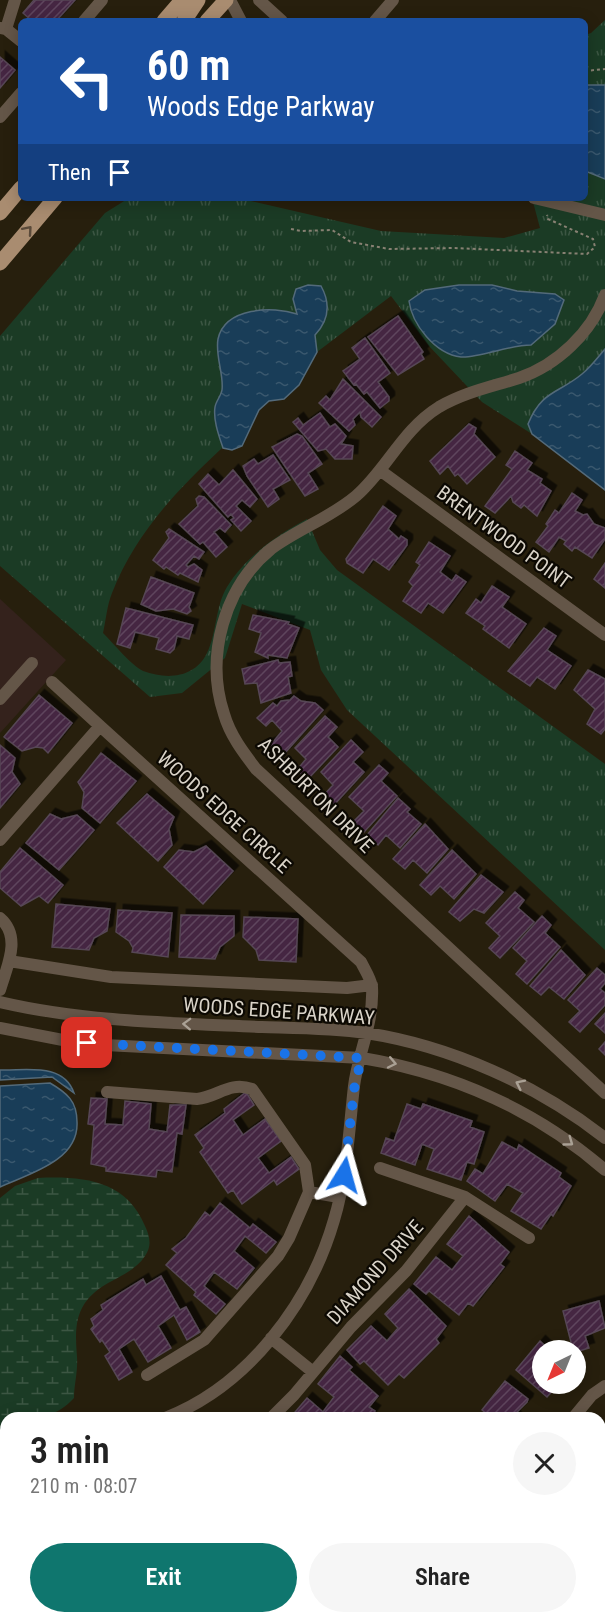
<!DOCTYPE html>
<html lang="en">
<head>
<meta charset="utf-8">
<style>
  body { margin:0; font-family:"Roboto Condensed",sans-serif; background:#f6f6f6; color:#222; height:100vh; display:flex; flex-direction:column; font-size:22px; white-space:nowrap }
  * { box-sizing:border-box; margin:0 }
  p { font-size:20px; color:#767676 }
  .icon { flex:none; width:33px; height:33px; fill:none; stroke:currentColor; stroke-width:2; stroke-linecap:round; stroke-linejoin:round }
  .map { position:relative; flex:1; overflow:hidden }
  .drawer { position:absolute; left:0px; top:1412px; width:606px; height:212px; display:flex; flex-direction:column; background:#fff; border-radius:18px 18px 0 0; box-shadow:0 3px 15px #0003 }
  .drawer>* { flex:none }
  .banner { position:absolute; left:18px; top:18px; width:570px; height:183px; border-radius:9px; box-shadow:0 3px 15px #0003; background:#1a4fa0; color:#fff; overflow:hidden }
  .needle { width:39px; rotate:223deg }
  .tools { position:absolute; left:532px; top:1340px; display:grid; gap:12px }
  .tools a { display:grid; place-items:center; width:54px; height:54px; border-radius:50%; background:#fff; box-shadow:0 3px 15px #0003; font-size:30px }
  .pin { position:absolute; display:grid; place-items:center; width:51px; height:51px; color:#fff; margin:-26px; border-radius:12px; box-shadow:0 3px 9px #0006 }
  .me { position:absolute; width:66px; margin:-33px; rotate:8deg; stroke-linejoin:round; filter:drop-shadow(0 0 4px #0008) }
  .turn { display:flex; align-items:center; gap:21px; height:126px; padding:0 30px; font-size:27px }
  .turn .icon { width:78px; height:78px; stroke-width:2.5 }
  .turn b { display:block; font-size:42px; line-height:51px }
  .then { display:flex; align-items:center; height:57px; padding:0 30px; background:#0003; gap:12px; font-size:22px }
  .round { display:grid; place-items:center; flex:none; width:63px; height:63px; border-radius:32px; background:#f6f6f6 }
  .headline { display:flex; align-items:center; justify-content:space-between; height:102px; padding:0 30px }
  h1 { font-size:36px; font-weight:600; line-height:45px }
  .cta { display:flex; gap:12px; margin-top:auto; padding:12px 30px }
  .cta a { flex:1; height:69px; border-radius:36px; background:#0f766e; color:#fff; font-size:24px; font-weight:600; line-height:69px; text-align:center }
  .cta a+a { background:#f6f6f6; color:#222 }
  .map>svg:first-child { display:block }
  .commercial { fill:#34221c }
  .grass { fill:url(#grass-tufts) }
  .wetland { fill:url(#wetland-marsh) }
  .water { fill:url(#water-ripples); stroke:#536a7a; stroke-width:1.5 }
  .building { fill:url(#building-hatch); stroke:#564655; stroke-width:1.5; filter:url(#shadow) }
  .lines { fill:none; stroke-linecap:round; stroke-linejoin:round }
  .path { stroke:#888173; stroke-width:2; stroke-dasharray:3 3; stroke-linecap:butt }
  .minor { stroke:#645648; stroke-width:12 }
  .major { stroke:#a98c70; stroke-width:15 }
  .oneway { stroke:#5a4a3a }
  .oneway2 { stroke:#aaa195 }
  .route { stroke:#1a73e8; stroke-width:10; stroke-dasharray:0 18 }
  .labels { text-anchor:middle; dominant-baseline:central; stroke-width:4.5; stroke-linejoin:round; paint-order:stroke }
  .street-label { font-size:20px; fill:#d9d3c8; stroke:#0c0903 }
</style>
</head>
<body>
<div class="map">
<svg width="605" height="1622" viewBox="0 0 605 1622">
  <defs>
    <pattern id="grass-tufts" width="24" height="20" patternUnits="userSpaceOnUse" patternTransform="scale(1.5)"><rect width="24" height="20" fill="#1b3b25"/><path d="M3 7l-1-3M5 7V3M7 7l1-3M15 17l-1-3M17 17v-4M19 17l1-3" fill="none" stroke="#3c5643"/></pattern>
    <pattern id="wetland-marsh" width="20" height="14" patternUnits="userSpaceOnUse" patternTransform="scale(1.5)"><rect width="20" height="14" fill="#1b3b25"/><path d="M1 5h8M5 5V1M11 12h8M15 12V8" fill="none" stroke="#3c5643"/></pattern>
    <pattern id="water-ripples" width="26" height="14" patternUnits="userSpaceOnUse" patternTransform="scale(1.5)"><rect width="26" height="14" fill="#193d58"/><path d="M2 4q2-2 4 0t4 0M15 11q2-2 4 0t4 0" fill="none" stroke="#3a586e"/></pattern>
    <pattern id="building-hatch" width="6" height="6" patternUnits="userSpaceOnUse" patternTransform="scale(1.5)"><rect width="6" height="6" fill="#442743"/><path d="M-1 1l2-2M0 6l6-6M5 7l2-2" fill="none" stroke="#5e455d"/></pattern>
    <filter id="shadow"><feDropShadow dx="5.5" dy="-5.5" stdDeviation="0" flood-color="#0009"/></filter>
  </defs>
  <rect width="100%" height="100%" fill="#271f0d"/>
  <path class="commercial" d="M0,599L66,660L0,733Z"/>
  <path class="grass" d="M605,20V490L532,434L482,402L429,346L391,296L317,352L299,385L284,399L269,401L259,410L242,446L232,450L222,448C177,490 135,534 112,593C107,605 106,620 103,633C113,643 132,666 143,671C167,680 195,678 207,653C217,633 215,607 227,587C245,557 277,535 307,519L320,550L337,570L605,764V950L347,710L321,670L310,630L242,604L225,658L182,693L150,697L0,566V336L105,213L129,198H238L381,231L504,238L540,228L532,198H585V35L591,33Z"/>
  <path class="wetland" d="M38,1178C83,1176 126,1180 145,1226C150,1237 152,1246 145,1256C129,1280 98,1279 82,1308C74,1323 76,1342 77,1357C78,1371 74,1385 74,1398C54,1420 33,1418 6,1418V1432L0,1435V1198L15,1186Z"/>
  <path class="water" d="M585,85H605V179L585,171Z
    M308,285L321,286C331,304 329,320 315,335L317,352L299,385L284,399L269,401L259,410L242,446L232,450L223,448C219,436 213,420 215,407C216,401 221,396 222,390C224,374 215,356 218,339C225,307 273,306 297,314L293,299L296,289Z
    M459,285H492L517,291L555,294L564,300L555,324L531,345C509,345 480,358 461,357C435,354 412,324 409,301L425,290Z
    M605,349V490L532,434L528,424C542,390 558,394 582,374C591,367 598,357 605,349Z
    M0,1070C26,1071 63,1062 74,1093L52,1077L0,1080Z
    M50,1083C67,1093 77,1101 77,1122C79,1161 28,1174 0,1187V1086Z"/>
  <path class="building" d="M34,0H75L56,21H32L23,13Z
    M0,57L15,70L0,88Z
    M398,316L423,352L421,354L424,359L398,375L368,337Z
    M365,338L390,373L378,382L389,397V401L380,408L367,392L364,394L356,384L354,385L343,371L360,359L352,348Z
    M343,379L381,417L372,427L361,417L360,412L353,419L355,425L349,431L319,403L326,396L330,400Z
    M320,413L330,427L335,424L346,436L341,444L353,446L352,459H335L326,449L318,451L293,422L298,418L303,425Z
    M469,424L476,428L474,434L495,457L467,484L458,474L455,476L448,466L440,474L430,461Z
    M297,434L302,436L322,464L308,473L318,489L305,496L272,447Z
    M515,451L532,463L527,470L542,479L540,483L551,491L537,516L524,505L521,508L513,502L511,496L495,513L485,506L512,469L506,465Z
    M273,455L290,480L273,489L279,499L268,507L247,476L243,466L254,459L258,464Z
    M233,470L257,499L250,507L242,500L236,506L251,521L241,531L231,520L234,518L231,514L228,517L199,484L208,474L219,485Z
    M572,493L582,500L575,511L583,515L587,514L594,524L605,528V539L592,558L575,547L572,551L564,544L566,541L559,537L549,552L536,542L548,526L546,524L555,510L559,513Z
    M199,496L204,497L231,525L225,532L220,528L214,532L227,547L216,557L203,542L200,544L179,524L198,506L196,499Z
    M383,506L396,516L388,529L399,539L401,536L407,540V545L389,570L373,559L363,573L347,563L346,559Z
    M169,529L204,552L199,559L194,556L186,565L188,567L194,564L202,570L198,582L180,573L178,575L166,567L164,569L153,560L169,538L166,532Z
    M429,542L450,556L440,572L452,581L456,575L466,582L443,613L428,603L421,613L403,601L413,586L409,582L420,565L416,562Z
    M605,563V588L594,579Z
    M151,577L194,593L189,607L191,611L187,614L173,609L156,611L141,604Z
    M492,586L509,597L502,607L526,624L509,648L483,629L485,626L466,613L476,599L481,603Z
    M126,608L193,625L189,639L177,636L174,649L170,653L156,649L159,638L135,632L130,648L117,644Z
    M253,615L289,622L288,624L299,628L287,658L268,655V658L255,652L261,633L249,629Z
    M544,628L556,636L547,650L571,666L555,689L537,677L530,686L508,671Z
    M278,660L279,663L290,662L292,676L288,677L291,693L261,703L257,683L245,684L242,669Z
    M588,670L605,679V729L601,734L587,724L595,709L574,690Z
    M39,695L72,723L48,753L43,748L36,747L22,751L4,737Z
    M294,696L301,701L315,703L323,710L284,754L267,744L274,741L282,731L272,720L266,726L257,718L273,703L277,706L281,701L290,700Z
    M325,716L337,727L328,737L338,747L307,780L297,770L306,759L295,748Z
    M351,740L363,752L353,762L364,772L334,805L324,795L333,785L321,772Z
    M0,745L15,758L12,772L20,784L0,808Z
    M101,753L136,781L100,823L82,808L84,792L78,782Z
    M379,765L388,773L381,781L397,796L364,832L353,822L364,811L349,797Z
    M147,794L174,817L169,829L172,845L158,861L117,823Z
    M398,798L410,809L407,812L421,824L400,848L386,835L378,845L367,835Z
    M50,814L61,819L77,815L94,830L59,870L26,843Z
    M425,824L448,849L427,873L413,860L405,869L393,859Z
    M206,846L233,871L203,904L164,867L179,850L194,852Z
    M20,848L63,885L48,903L39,896L21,906L0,888V872Z
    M452,850L476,874L454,899L440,886L431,895L420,885Z
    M481,875L503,892L484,913L474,909L460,921L449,912Z
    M515,892L524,900L518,908L534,922L500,958L489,948L500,936L486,923Z
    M56,904L110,909L107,931L94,938L89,950L52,947Z
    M118,910L172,913L168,957L132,952L133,948L129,941L116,932Z
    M181,915L234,916V936L220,947L215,959L179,957Z
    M542,916L551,925L545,933L560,947L527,984L516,974L527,961L513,948Z
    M244,917L298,919L296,962L259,960L256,950L243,937Z
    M561,950L585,975L564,999L549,987L541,995L530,986Z
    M597,968L605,975V983L600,989L605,993V1005L580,1032L569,1022L580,1011L568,1000Z
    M605,1013V1033L595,1024Z
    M605,1042V1055L599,1049Z
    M246,1092L254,1105L233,1120L243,1135L265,1119L281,1141L258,1158L269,1173L291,1157L299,1169L277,1185L274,1180L242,1204L233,1190L228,1193L200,1152L204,1148L195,1135L225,1113L224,1109Z
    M91,1098L107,1099L105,1124L123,1125L125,1101L151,1104L149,1129L167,1132L170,1105H186L182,1134L177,1133L172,1172L157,1170L156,1177L106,1171V1167L91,1164L94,1125L88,1124Z
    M407,1104L421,1109L423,1104L472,1121L470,1127L484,1132L474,1164L467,1162L461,1180L427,1169L434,1149L422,1144L415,1165L381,1153L386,1138L394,1141Z
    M502,1142L517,1150L519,1145L561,1173L559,1177L571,1186L553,1216L551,1214L541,1229L511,1211L523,1193L507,1184L495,1201L467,1181L475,1169L483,1174Z
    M220,1203L250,1228L253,1224L276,1242L266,1253L245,1236L234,1251L254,1268L237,1289L214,1272L204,1286L225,1304L216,1314L194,1295L196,1292L166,1265L177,1253L172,1249L186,1238L205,1212L210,1216Z
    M469,1216L509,1252L500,1264L504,1267L473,1306L468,1303L459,1315L429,1291L426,1294L414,1284L436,1257L452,1270L463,1256L447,1244Z
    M161,1276L180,1310L186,1307L200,1332L187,1340L174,1315L158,1326L171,1348L148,1362L134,1339L119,1349L132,1372L119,1380L105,1356L110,1352L102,1340L100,1342L91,1329L94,1326L91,1319L103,1310L101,1305L143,1279L146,1285Z
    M409,1289L446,1326L436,1339L439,1343L404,1378L399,1374L388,1385L364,1361L360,1364L347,1350L371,1326L387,1341L398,1328L385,1314Z
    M599,1301L605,1328L585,1336L589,1348L576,1352L573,1350L563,1311Z
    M540,1341L549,1350H543V1383L557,1386L547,1397L516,1370Z
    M340,1356L352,1367L349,1370L378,1396L369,1407L375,1411L370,1418H290L307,1398L323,1412L334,1397L318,1384Z
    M505,1381L528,1399L527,1402L514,1415L516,1418H492L482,1410Z
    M600,1469L605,1473V1500L602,1503L600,1502Z
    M6,1492V1539L0,1541V1494Z
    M6,1575V1617H23L0,1622V1577Z
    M600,1583L605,1585V1622L592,1617H600Z
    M323,1617L319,1622H312L307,1618Z
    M335,1617H345L348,1622H331Z
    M484,1617H509L510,1620L470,1622Z"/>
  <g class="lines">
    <path class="path" d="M585,71L605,69
      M291,229L301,231L332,230L351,242L389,249L454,248L587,254L595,247L593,239L548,219L547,215"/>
    <path class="minor" d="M230,0L241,21
      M259,0L282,21
      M84,21L102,0
      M375,21L393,0
      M0,28L6,29L21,41
      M6,29L15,0
      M0,117L21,93
      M534,198L605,215
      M605,295C591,333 557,365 519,378C491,387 465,392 439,407C402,430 387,469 356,496C330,518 298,529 271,549C224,587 205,657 224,714C230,735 243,752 256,769L605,1093
      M381,471L605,635
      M52,682L100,726
      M0,699L32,663
      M0,840L100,726L361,962C365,970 371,979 372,987C374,1022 358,1054 354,1086C349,1130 347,1177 334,1220C310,1303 248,1386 165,1418
      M0,918C22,937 7,966 0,990
      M9,961L111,977L347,988L372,985
      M0,1002C86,1022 174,1023 262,1027C296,1028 331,1028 366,1033C451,1046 537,1085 605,1138
      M0,1028L68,1041L105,1045L362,1058C452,1073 536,1110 605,1170
      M107,1092L197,1099C218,1097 229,1081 252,1089L305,1165L309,1192L289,1238L278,1256L204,1340L147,1375
      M380,1168L465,1197L529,1238
      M309,1192L339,1197
      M271,1338L313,1372
      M271,1418L294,1395L351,1327L406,1271L465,1197
      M573,1418L592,1395L605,1386
      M0,1469L6,1467
      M0,1562L6,1560"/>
    <path class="major" d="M164,21L182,0
      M184,21L198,0
      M207,21L226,0
      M0,213L21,188
      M0,263L55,198"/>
  </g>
  <defs><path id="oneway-chevron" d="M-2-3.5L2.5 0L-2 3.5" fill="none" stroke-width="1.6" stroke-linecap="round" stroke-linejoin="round" transform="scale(1.5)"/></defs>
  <use class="oneway" href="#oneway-chevron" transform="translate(28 230) rotate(-49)"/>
  <g class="oneway2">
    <use href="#oneway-chevron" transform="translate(187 1024) rotate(-178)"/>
    <use href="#oneway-chevron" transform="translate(392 1063) rotate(12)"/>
    <use href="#oneway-chevron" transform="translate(520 1084) rotate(-154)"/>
    <use href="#oneway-chevron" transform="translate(569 1142) rotate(36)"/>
  </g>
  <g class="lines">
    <path class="route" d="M87,1043L362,1058L355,1083L344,1175"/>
  </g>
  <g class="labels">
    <g class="street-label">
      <text transform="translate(504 537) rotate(36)">BRENTWOOD POINT</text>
      <text transform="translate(316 795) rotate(45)">ASHBURTON DRIVE</text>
      <text transform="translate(224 812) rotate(42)">WOODS EDGE CIRCLE</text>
      <text transform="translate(279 1011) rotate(4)">WOODS EDGE PARKWAY</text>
      <text transform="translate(375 1272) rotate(-48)">DIAMOND DRIVE</text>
    </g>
  </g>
</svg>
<div class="tools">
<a><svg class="needle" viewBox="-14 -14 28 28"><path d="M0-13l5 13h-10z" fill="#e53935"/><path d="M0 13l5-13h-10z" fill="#767676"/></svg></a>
</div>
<div class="pin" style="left:87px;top:1043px;background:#d93025"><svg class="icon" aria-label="arrive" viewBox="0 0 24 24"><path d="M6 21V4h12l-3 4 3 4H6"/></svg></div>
<svg class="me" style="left:344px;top:1175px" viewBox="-20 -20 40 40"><path d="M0-17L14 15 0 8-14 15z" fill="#1a73e8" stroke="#fff" stroke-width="4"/></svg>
<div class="banner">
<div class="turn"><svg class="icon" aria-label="left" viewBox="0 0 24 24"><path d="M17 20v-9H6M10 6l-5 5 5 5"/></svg><div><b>60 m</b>Woods Edge Parkway</div></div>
<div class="then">Then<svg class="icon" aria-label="arrive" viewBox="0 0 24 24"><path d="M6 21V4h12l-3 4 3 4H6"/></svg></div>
</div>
<section class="drawer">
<div class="headline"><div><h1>3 min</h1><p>210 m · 08:07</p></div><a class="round"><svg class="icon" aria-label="close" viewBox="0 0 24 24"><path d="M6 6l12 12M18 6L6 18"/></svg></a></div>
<div class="cta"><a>Exit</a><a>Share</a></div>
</section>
</div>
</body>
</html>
